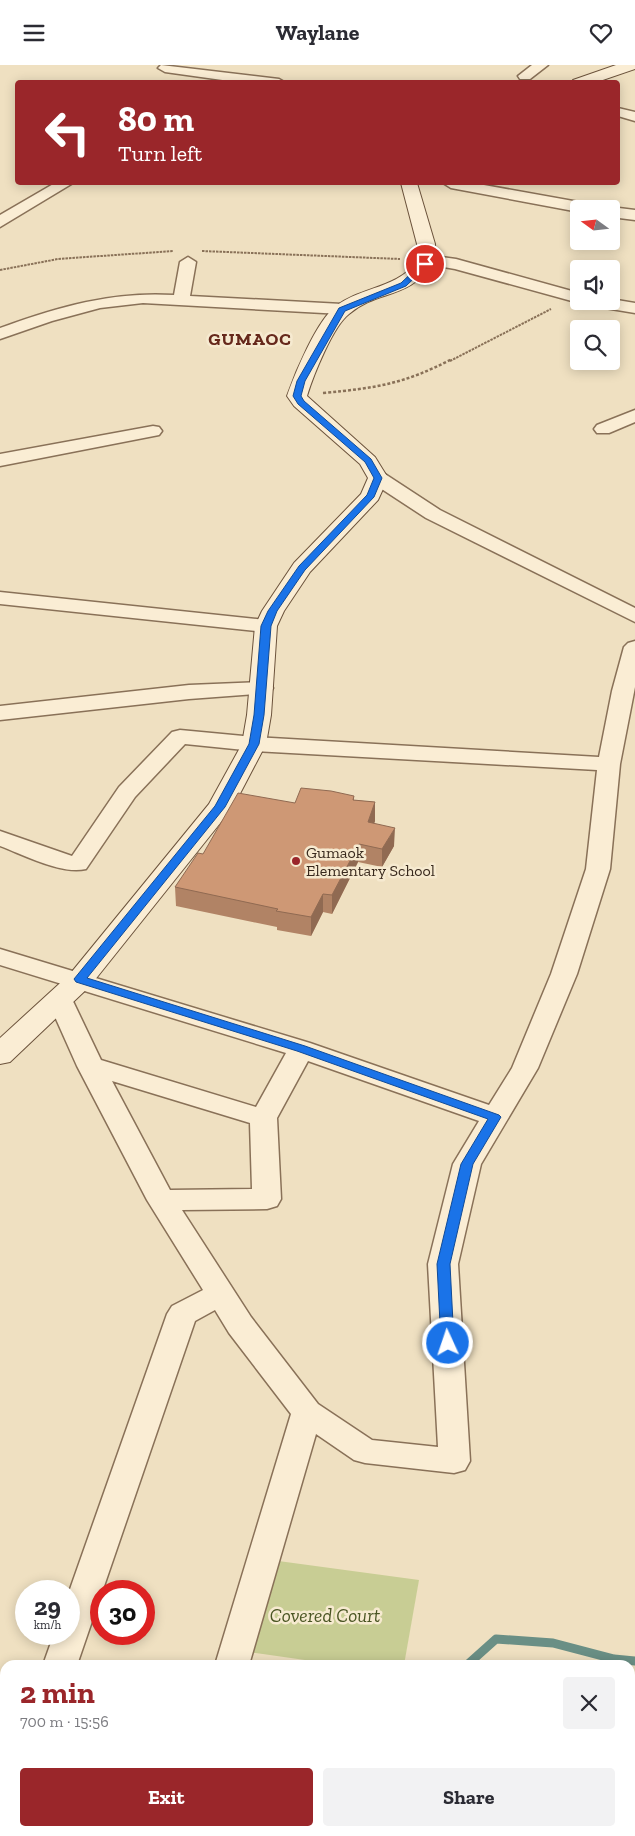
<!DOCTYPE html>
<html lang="en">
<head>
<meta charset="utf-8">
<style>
  body { margin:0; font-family:"Zilla Slab",serif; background:#f2f2f3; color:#2b2b33; height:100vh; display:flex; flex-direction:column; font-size:19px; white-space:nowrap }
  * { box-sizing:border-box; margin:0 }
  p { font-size:16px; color:#7c7c81 }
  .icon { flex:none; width:28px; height:28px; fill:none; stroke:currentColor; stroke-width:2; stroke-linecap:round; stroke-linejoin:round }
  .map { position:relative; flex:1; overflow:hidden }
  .panel { position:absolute; left:0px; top:1595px; width:635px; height:176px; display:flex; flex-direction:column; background:#fff; border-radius:15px 15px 0 0; box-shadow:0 2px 12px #0003 }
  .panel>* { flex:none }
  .guide { position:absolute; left:15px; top:15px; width:605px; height:105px; border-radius:5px; box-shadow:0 2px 12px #0003; background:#9a262a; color:#fff; overflow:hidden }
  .needle { width:32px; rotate:285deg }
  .buttons { position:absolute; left:570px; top:135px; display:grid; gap:10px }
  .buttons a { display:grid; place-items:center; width:50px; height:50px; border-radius:5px; background:#fff; box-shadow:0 2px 12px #0003; font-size:25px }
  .speed { position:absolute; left:15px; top:1515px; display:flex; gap:10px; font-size:25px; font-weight:700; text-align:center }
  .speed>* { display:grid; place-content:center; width:65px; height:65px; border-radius:50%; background:#fff; box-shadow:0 2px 12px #0003; line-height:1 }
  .speed small { font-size:12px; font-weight:400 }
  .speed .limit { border:8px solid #d22; background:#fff; color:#111 }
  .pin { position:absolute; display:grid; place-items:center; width:42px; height:42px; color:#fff; margin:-21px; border:2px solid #fff; border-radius:50%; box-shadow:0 1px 5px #0007 }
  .me { position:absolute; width:55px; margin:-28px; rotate:357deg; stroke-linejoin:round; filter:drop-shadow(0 0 4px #0008) }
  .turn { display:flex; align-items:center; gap:18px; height:105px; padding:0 20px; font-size:22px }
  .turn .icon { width:65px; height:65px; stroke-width:2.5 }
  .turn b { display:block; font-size:35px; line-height:42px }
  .round { display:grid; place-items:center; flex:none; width:52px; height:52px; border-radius:5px; background:#f2f2f3 }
  .summary { display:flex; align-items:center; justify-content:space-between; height:85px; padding:0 20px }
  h1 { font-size:30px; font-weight:800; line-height:38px; color:#9a262a }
  .cta { display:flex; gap:10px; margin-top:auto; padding:10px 20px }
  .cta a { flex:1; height:58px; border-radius:5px; background:#9a262a; color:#fff; font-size:20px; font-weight:800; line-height:58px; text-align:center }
  .cta a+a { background:#f2f2f3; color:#2b2b33 }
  header { display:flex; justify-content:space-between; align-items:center; height:65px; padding:0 20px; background:#fff; font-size:22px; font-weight:800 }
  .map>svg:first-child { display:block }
  .green { fill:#c8cd94 }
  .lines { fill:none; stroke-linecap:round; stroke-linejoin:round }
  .stream { stroke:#6a8f85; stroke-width:9 }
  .street-casing { stroke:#897158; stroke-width:3 }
  .secondary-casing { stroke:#6b523b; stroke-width:2 }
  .path-far1 { stroke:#897158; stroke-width:2; stroke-dasharray:2.5 1; stroke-linecap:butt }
  .path { stroke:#897158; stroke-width:2.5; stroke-dasharray:3 2; stroke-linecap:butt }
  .street { fill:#faedd4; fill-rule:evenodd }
  .secondary { fill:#faedd4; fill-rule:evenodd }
  .wall { fill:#b18365 }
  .shaded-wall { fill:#906a52 }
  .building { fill:#ce9875; stroke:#906a52 }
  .route { fill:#1a73e8; stroke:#114b97 }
  .poi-dot { fill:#9a262a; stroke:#f6ead0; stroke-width:2 }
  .labels { text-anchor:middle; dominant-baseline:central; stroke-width:5; stroke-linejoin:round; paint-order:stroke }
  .poi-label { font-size:16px; fill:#38291d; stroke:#f6ead0; text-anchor:start }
  .far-district-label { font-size:18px; font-weight:bold; letter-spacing:1px; fill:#66281b; stroke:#f6ead0 }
  .near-park-label { font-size:19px; font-style:italic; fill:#4a5523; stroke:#f6ead0 }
</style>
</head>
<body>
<header><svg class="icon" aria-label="menu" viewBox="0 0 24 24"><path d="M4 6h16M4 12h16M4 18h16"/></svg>Waylane<svg class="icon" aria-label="heart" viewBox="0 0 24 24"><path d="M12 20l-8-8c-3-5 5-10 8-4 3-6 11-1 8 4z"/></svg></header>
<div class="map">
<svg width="635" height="1771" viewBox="0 0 635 1771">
  <rect width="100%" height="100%" fill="#efe0c1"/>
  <path class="green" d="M271,1495L419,1515L404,1600H340L248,1587Z"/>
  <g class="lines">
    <path class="stream" d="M467,1600L496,1574L553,1578L614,1594L635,1596
      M401,1771L402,1766"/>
    <g class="street-casing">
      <path id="street" d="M161,0L279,14L286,18H244L165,7L158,3Z
        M532,0H548L530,14H520L518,11Z
        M618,43L635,47V56L618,51Z
        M55,118H73L0,162V150Z
        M443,118H473L590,139L598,144H579V147L451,123Z
        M611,142L635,145V155L611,152V144H605Z
        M427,190L456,194L579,228V236H611V234L635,238V248L593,241L585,236L579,238L455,204L421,198L419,195L421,192Z
        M188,192L196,197L190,231L342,239L348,240L350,244L348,248L342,249L143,238L100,243L52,256L0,274V263C57,242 113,226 174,230L180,197Z
        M635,345V357L609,368H597L594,364L597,360Z
        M153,361L159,362L162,366L159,370L0,401V389Z
        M378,407L385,409L440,445L635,543V557L426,453L371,417L369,413L371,409Z
        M0,527L266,555L273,557L276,561L273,565L266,567L0,539Z
        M635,576V622L620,699L610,804L577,909L538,1003L481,1099L458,1199L470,1396L465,1405L454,1408L365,1398L354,1395L316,1369L249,1600H215L291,1349L229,1268L215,1245L195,1256L77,1600H43L54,1569H69V1527L167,1249L172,1241L203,1225L147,1135L77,1001L48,936L52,930L61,928L70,930L101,995L256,1042L286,988L0,900V884L310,978L489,1040L512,1003L551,909L586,804L597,705L254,686L185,679L135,732L86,804C62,810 24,790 0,781V766L72,791L119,722L172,667L180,665L254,672L599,692L612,626L624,582L628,578ZM308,996L479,1056L453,1099L428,1199L438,1382L372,1375L318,1339L251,1252L182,1145L267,1144L277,1141L281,1134L277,1053ZM112,1016L250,1058L252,1124L170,1125Z
        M262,617L270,618L273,623L270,628L189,634L0,655V641L189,620Z
        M635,1685V1717L630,1719V1687Z
        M5,1741V1766H20L18,1771H0V1743Z
        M155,1766H191L189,1771H153Z
        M493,1766H529L530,1771H494Z"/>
    </g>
    <g class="secondary-casing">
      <path id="secondary" d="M616,0H635V4L594,18H571L573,15Z
        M401,118H417L435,179L436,195C407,237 380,223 349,249C333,261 313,311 307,331L375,392L388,413L378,435L310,507L284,546L277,561L271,650L266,679L233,742L90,921L10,997L0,999V973L70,909L209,739L242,679L247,650L255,561L262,546L294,498L361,429L368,413L360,399L294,341L287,331C295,308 317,255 336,241C362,221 398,224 418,195L417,179Z"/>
    </g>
    <path class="path-far1" d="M202,186L400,194
      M0,205L58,194L173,186
      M450,296L551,244"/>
    <path class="path" d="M323,328C376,323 404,319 452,294"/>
    <use href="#street" class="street"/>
    <use href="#secondary" class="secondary"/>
  </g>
  <path class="wall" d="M354,731V735L375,737V756L374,758L394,781L382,802L358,797L332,849L323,847L311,871L277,865V862L176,841L175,822L203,789L295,738Z"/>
  <path class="shaded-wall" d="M375,737V756L368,776V757Z
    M395,763L394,781L382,802V784Z
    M359,779L358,797L332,849V830Z
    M323,829V847L311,871V852Z"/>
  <path class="building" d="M301,723L331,726L354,731L353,735L375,737L368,757L395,763L382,784L359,779L332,830L323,829L311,852L276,846L278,844L175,822L198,788L203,789L238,728L295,738Z"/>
  <path class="route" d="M422,198L429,199L406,221L345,246L305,316L301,331L304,336L371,394L382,413L374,432L305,505L277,546L271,561L264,650L259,679L225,742L87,913L305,981L499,1050L501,1052L473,1099L450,1199L454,1278L448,1283L441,1278L437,1199L461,1099L488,1054L297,986L76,917L74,914L215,741L249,679L254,650L261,561L268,546L299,501L367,430L374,413L365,397L298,339L293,331L297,316L339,243L401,218Z"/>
  <circle class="poi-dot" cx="296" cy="796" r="5"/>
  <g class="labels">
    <g class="poi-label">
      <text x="306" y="787">Gumaok<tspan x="306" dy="18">Elementary School</tspan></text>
    </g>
    <g class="far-district-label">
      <text x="250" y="274">GUMAOC</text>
    </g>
    <g class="near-park-label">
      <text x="325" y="1550">Covered Court</text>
    </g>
  </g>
</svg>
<div class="buttons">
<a><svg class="needle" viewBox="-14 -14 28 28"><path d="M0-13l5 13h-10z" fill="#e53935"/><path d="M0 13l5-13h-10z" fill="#7c7c81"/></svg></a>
<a><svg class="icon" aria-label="sound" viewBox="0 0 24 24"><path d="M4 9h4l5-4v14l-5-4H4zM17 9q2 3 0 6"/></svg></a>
<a><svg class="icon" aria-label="search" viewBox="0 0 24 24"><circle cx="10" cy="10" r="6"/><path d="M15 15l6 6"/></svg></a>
</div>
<div class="speed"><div>29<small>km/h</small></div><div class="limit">30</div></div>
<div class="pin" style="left:425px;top:199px;background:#d93025"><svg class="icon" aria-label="arrive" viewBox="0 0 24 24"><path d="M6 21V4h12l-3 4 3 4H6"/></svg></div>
<svg class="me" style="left:448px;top:1278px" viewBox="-20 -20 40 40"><circle r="17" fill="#1a73e8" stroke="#fff" stroke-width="3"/><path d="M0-11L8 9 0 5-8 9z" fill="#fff"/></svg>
<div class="guide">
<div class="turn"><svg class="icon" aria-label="left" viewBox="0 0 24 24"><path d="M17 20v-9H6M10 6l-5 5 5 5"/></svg><div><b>80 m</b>Turn left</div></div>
</div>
<section class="panel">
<div class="summary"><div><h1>2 min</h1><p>700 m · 15:56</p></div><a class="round"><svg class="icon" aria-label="close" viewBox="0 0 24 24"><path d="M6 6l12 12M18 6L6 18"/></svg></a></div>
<div class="cta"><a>Exit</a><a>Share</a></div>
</section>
</div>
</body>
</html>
